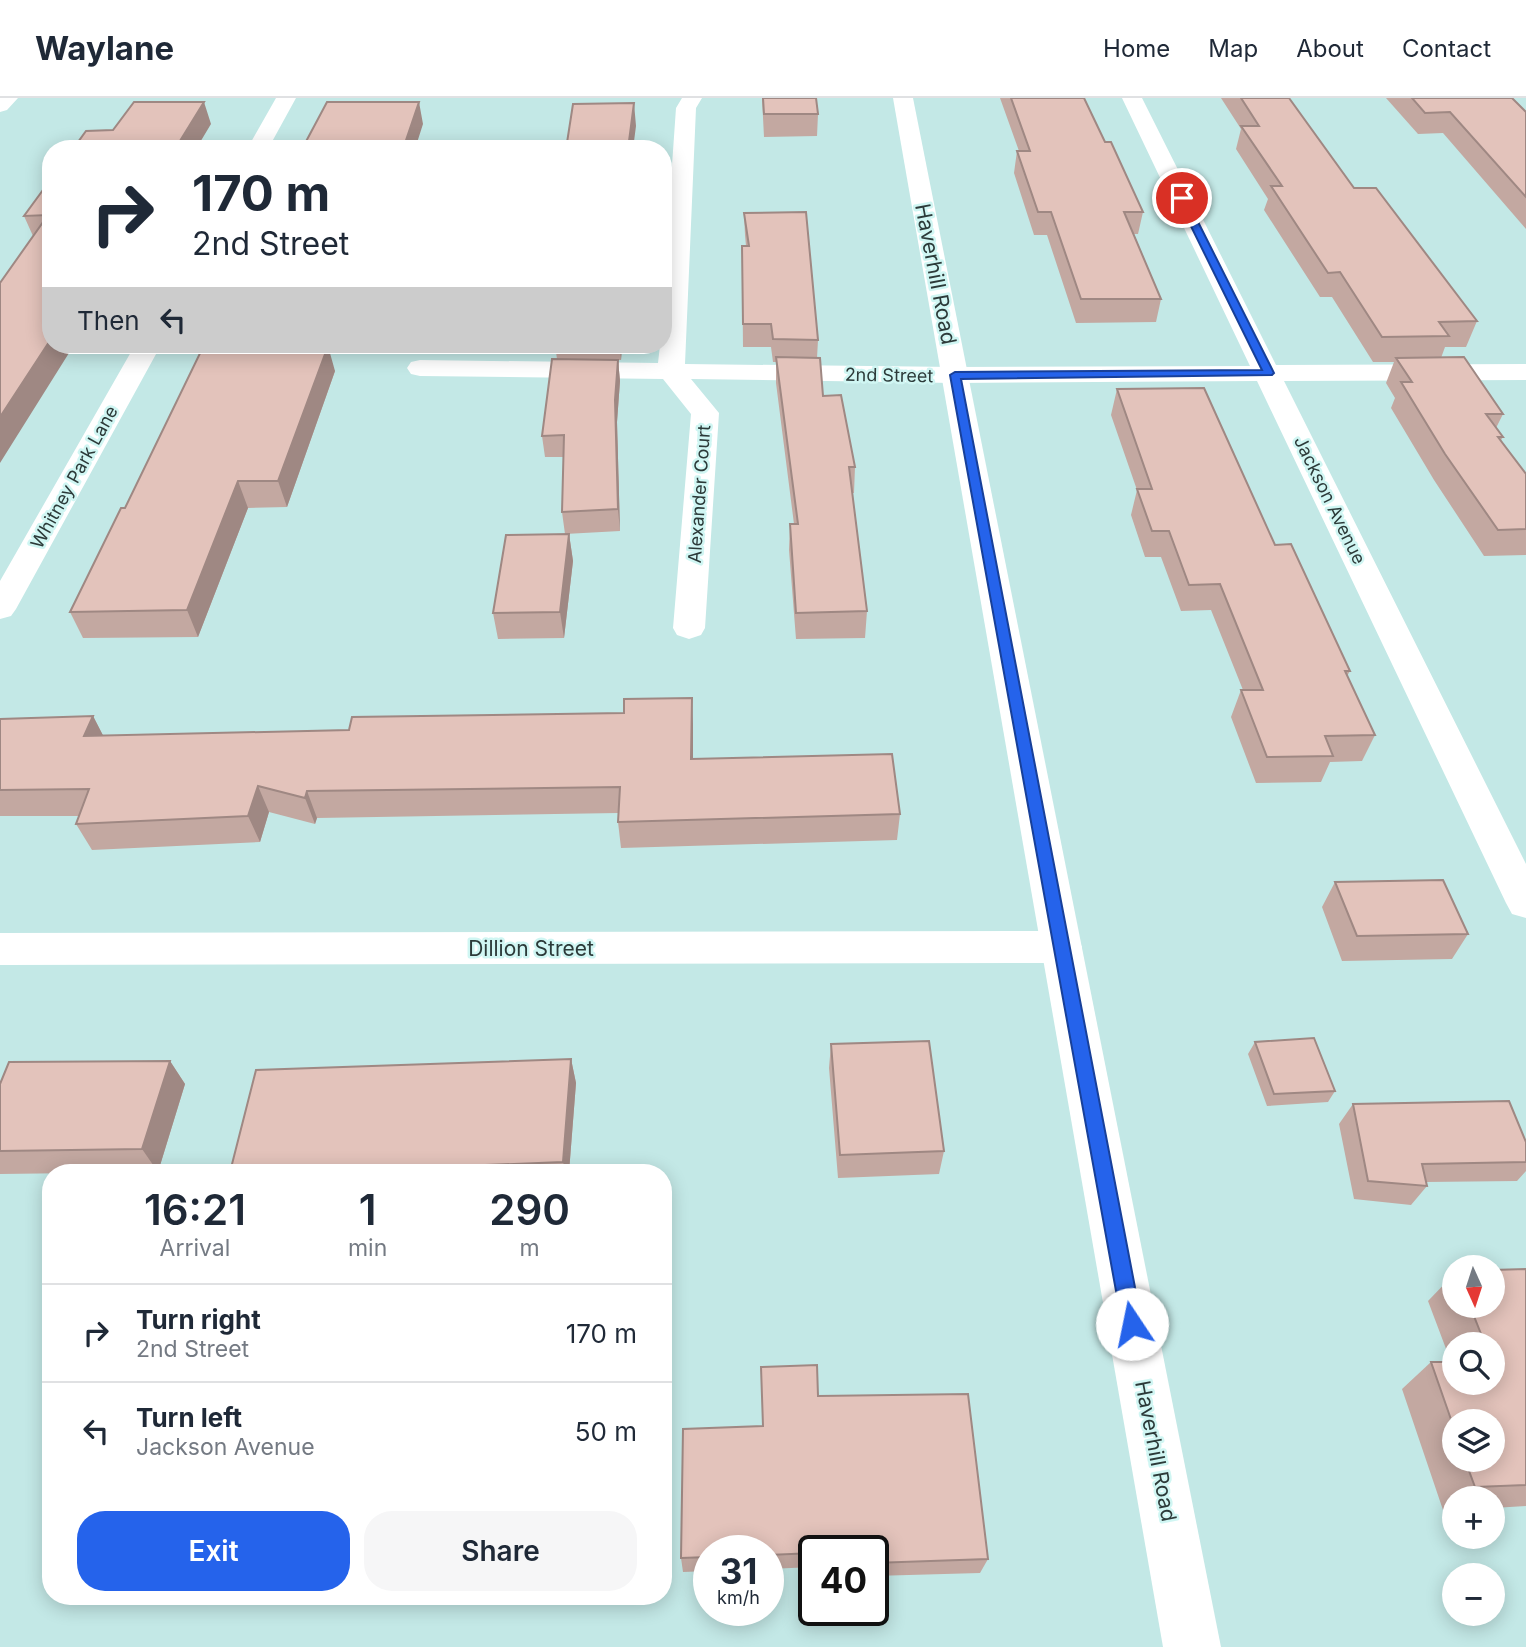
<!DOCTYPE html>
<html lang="en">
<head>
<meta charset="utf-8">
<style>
  body { margin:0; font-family:Inter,sans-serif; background:#f6f6f7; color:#1f2937; height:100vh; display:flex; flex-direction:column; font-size:26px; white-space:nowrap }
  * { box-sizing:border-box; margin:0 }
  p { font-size:23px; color:#747a83 }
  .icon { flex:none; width:38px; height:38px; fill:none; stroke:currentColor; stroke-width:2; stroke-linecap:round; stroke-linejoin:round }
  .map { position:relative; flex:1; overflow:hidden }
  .sheet { position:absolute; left:42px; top:1066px; width:630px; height:441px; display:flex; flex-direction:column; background:#fff; border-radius:28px; box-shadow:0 4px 18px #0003 }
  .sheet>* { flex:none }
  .hud { position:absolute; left:42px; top:42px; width:630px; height:214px; border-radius:28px; box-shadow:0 4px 18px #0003; background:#fff; color:#1f2937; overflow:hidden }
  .needle { width:46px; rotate:177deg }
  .controls { position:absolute; left:1442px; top:1157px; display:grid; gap:14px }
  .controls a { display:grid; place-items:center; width:63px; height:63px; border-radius:50%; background:#fff; box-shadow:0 4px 18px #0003; font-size:35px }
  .speed { position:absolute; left:693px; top:1437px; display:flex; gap:14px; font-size:35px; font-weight:700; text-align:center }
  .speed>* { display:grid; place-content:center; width:91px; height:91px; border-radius:50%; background:#fff; box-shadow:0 4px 18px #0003; line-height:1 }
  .speed small { font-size:18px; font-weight:400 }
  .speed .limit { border:4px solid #111; border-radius:10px; background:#fff; color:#111 }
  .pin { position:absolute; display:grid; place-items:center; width:60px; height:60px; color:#fff; margin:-30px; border:4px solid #fff; border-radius:50%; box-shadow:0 2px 7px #0007 }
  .me { position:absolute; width:77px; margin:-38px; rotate:349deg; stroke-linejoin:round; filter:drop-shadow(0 0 5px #0008) }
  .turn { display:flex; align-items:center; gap:24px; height:147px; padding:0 35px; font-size:32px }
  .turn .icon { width:91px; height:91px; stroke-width:2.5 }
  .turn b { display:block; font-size:49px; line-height:60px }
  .then { display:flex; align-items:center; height:66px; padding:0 35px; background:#0003; gap:14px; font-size:26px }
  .eta { display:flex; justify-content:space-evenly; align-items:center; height:119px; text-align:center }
  .eta b { font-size:42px; font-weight:600; line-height:49px }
  .action { display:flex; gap:14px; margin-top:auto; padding:14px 35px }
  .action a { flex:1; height:80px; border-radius:28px; background:#2563eb; color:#fff; font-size:28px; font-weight:600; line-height:80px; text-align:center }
  .action a+a { background:#f6f6f7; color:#1f2937 }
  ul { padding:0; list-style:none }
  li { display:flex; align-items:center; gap:21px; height:98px; padding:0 35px; border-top:2px solid #e0e1e3 }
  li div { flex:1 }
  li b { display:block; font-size:26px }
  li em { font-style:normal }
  header { display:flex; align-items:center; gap:42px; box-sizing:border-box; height:98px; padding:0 35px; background:#fff; border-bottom:2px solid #e0e1e3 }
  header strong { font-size:33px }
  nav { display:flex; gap:38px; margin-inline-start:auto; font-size:24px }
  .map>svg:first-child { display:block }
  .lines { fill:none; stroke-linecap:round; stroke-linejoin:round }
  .minor { fill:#fff; fill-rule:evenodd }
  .tertiary { fill:#fff; fill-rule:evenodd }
  .wall { fill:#c3a8a1; fill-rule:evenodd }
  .shaded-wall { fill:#9f8883 }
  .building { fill:#e3c3bb; stroke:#9f8883; stroke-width:2 }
  .route { fill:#2563eb; stroke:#184099; stroke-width:2 }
  .labels { text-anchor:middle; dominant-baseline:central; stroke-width:5; stroke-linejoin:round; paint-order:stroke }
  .far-street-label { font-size:18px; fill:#2c3a39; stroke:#d0f6f3 }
  .street-label { font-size:21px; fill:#2c3a39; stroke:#d0f6f3 }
</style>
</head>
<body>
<header>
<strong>Waylane</strong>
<nav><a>Home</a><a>Map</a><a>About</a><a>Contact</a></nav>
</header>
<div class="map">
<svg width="1526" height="1549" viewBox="0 0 1526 1549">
  <rect width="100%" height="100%" fill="#c3e8e6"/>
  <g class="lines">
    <path class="minor" d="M0,0H18L7,12L0,14Z
      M276,0H296L268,51H247Z
      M682,0H702L696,10L685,266L955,269L1250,268L1122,0H1142L1276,267L1526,266V282L1284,283L1526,766V820L1512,816L1506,805L1257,283L955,285L691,281L719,315L705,530L701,537L689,541L677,537L673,530L691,316L663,281L420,278L411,276L407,270L411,264L420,262L658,265L660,247H663V196L676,10Z
      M135,247H161L16,511L11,518L0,521V483Z
      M1062,833L1076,838L1082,849L1076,860L1062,865L0,867V835Z"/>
    <path class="tertiary" d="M893,0H913L1221,1549H1163Z"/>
  </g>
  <path class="wall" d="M762,0H816L818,16L817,38L764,39Z
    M1000,0H1084L1105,44L1143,114L1138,136H1134L1161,201L1156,224L1076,225L1047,137H1034L1014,75L1017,53H1019Z
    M1221,0H1289L1354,90L1477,223L1466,249H1445L1441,260L1503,316L1496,330L1503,339L1501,342L1526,376V457L1484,458L1434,382L1391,310L1395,300L1386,285L1394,264H1373L1332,199H1320L1264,112L1268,101L1236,51L1241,31Z
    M1386,0H1512L1526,14V131L1443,35L1418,36Z
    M51,81V247L33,138L24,118Z
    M744,115L818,242L817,260L823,298L855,369L854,395H852L867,513L865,540L796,541L789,452L790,426H794L776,285V264H773L771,249H743L742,148H746L745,137Z
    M555,247H622L621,262H618L620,283L617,324L620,433L565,436L562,414L564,359H545L542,338L557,261Z
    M315,248L335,273L287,409L248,410L198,539L83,540L70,514L125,410Z
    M1117,291L1275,447L1350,573L1347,578L1375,637L1362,663L1330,664L1321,684L1256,685L1231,619L1241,592H1243L1211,512L1181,513L1161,459H1145L1131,417L1137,392L1111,317Z
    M569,436L573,463L564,540L498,541L493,515Z
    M93,618L103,638L693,626V661L900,716L897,742L621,750L618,724V715L317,720L315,726L269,714L260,744L92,752L76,726L79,718H0V621Z
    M1335,784L1468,836L1452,861L1342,863L1322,809Z
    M1255,944L1335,993L1328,1004L1267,1008L1248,956Z
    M831,946L944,1053L939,1076L838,1080L829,970Z
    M571,961L576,985L569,1074H230Z
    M170,963L185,986L158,1074L0,1076V986Z
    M1353,1006L1526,1044V1073L1517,1083L1426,1084L1427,1088L1411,1107L1354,1101L1339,1026Z
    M1526,1171V1408L1493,1410V1400H1454V1411L1443,1412L1402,1291L1431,1264H1451L1428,1203L1454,1176V1208H1493ZM1454,1246H1493V1284H1454ZM1454,1323L1493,1362H1454Z
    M818,1298L988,1461L980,1475L873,1478V1452H814V1469L768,1471V1452H709V1473L683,1474L681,1460L762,1328Z"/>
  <path class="shaded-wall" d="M204,4L211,26L196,51H175Z
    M419,4L423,26L415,51H403Z
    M634,5L636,28L633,51H628Z
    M51,241V247H74L0,365V319Z
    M620,247H622L621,262Z
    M328,248L335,273L287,409L278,383Z
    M618,262L620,283L617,324L620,433L618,411L615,302Z
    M238,383L248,410L198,539L187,512Z
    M569,436L573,463L564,540L560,514Z
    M692,600L693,626V687L691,661Z
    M93,618L107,645L84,638Z
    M258,688L269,714L260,744L248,718Z
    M307,693L317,720L315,726L305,700Z
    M571,961L576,985L569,1074H566L563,1064Z
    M170,963L185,986L158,1074L142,1051Z"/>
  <path class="building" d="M763,0H816L818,16H764Z
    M1011,0H1084L1105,44H1111L1143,114H1124L1161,201H1081L1051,114H1038L1017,53H1030Z
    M1241,0H1289L1354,90H1376L1477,223L1439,224L1449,238L1382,239L1340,174L1328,175L1271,88H1282L1241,28H1259Z
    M1412,0H1512L1526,14V99L1450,14L1425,15Z
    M134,4H204L175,51H73L86,33L113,32Z
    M327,4H419L403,51H302Z
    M634,5L628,51H566L573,6Z
    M51,81V241L0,319V185L48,117L24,118Z
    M806,114L818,242L773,241L771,226H743L742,148H749L744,115Z
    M204,247L328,248L278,383H238L187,512L70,514L121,410H125Z
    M776,259L820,260L823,298L841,297L855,369H849L867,513L796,515L790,426H798Z
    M1464,259L1503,316H1486L1503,339H1498L1526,376V431L1498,432L1445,356L1401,284H1412L1396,260Z
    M552,261L618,262L615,302L618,411L562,414L564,337L542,338Z
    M1204,290L1275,447L1291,446L1350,573H1345L1375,637L1325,638L1333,658L1267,659L1241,592H1263L1220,486L1189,487L1169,433H1152L1137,391H1152L1117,291Z
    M569,436L560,514L493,515L506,437Z
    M692,600L691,661L892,656L900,716L618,724L620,689L307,693L305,700L258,688L248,718L76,726L89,691L0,692V621L93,618L84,638L349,632L352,619L624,615V601Z
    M1443,782L1468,836L1357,838L1335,784Z
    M1314,940L1335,993L1274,996L1255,944Z
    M929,943L944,1053L840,1057L831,946Z
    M571,961L563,1064L312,1074H230L256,972Z
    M170,963L142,1051L0,1053V986L9,964Z
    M1509,1003L1526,1044V1064L1422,1066L1427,1088L1368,1083L1353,1006Z
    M1526,1171V1387L1475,1389L1465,1362H1493V1323H1454V1330L1431,1264H1454V1284H1493V1246H1485L1470,1208H1493V1172Z
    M817,1267L818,1298L968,1296L988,1461L873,1465V1452H814V1455L768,1457V1452H709V1459L681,1460L683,1331L763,1328L761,1269Z"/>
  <path class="route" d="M1182,97L1186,100L1274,275L1272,277L961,281L1142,1226L1139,1233L1132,1236L1125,1233L1122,1226L950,277L955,274L1262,272L1177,100Z"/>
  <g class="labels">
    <g class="far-street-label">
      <text transform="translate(889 277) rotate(1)">2nd Street</text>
      <text transform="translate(74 379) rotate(-61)">Whitney Park Lane</text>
      <text transform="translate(699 396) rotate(-86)">Alexander Court</text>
      <text transform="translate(1330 402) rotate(64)">Jackson Avenue</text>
    </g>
    <g class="street-label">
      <text transform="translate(936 176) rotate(79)">Haverhill Road</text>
      <text x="531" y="850">Dillion Street</text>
      <text transform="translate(1156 1353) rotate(79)">Haverhill Road</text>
    </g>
  </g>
</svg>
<div class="controls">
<a><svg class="needle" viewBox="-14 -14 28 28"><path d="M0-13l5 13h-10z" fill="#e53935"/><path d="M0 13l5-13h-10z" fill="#747a83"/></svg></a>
<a><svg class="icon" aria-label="search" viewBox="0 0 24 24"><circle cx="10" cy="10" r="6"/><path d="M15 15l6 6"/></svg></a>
<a><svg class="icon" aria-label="layers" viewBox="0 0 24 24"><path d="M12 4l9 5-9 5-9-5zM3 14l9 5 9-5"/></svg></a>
<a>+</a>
<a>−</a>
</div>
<div class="speed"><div>31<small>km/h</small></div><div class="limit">40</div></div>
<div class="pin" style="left:1182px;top:100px;background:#d93025"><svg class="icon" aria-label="arrive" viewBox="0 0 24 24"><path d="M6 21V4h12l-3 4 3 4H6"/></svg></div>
<svg class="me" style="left:1132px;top:1226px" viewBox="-20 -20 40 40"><circle r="19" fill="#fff"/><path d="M0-13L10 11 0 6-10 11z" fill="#2563eb"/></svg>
<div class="hud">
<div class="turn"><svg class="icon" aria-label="right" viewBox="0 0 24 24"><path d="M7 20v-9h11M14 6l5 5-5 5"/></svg><div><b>170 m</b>2nd Street</div></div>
<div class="then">Then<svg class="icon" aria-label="left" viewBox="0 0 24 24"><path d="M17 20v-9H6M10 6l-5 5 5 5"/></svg></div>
</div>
<section class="sheet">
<div class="eta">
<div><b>16:21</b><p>Arrival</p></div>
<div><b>1</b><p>min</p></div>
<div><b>290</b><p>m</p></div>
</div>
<ul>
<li><svg class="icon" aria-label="right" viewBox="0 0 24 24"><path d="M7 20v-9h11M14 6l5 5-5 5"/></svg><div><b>Turn right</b><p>2nd Street</p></div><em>170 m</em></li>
<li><svg class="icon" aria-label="left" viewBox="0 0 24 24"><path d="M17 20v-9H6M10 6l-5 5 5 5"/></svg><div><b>Turn left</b><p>Jackson Avenue</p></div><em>50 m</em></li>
</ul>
<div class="action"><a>Exit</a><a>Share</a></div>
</section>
</div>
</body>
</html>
